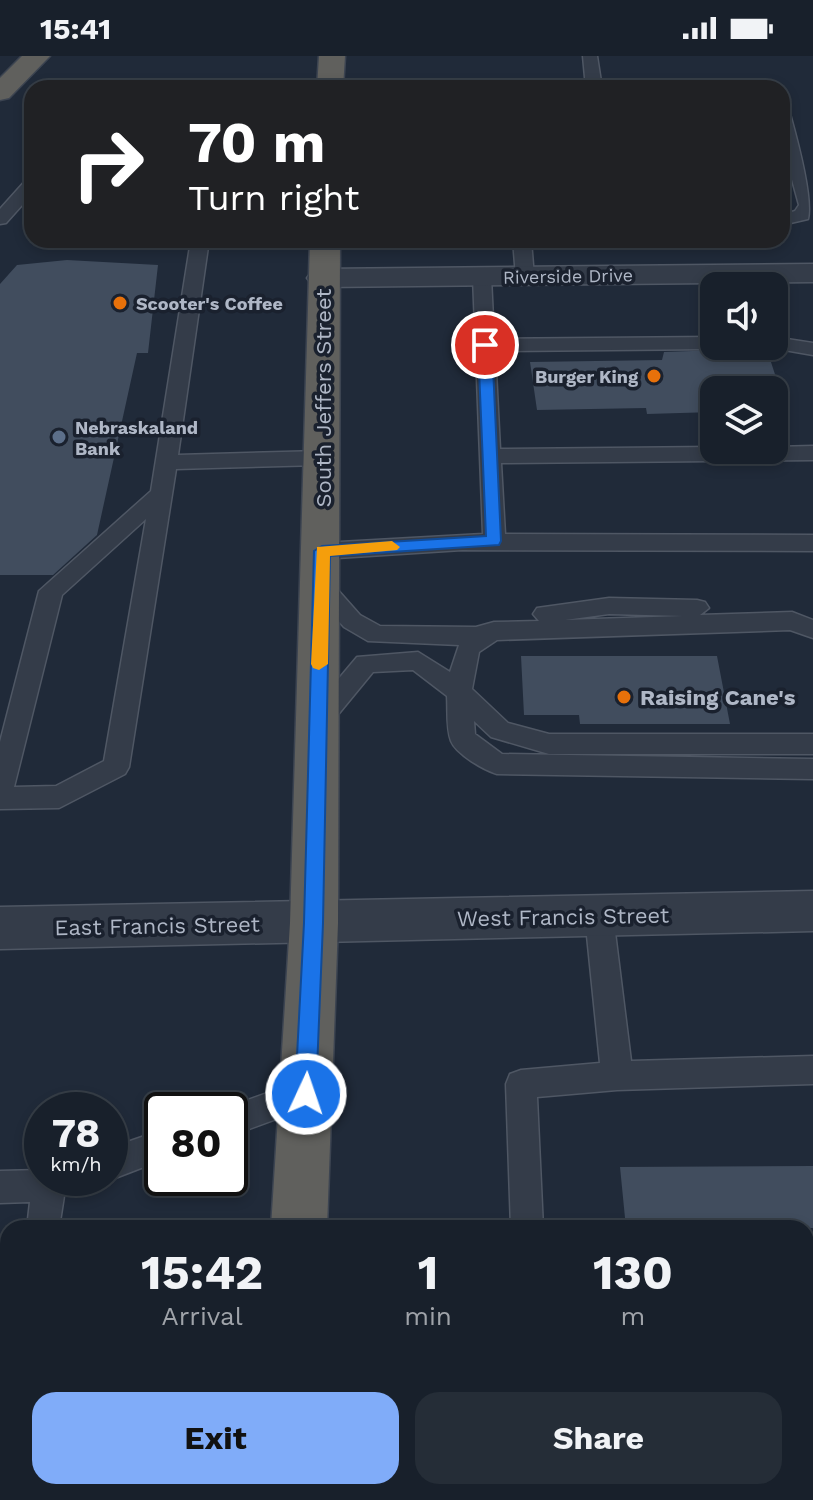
<!DOCTYPE html>
<html lang="en">
<head>
<meta charset="utf-8">
<style>
  body { margin:0; font-family:"Work Sans",sans-serif; background:#252d37; color:#f1f3f6; height:100vh; display:flex; flex-direction:column; font-size:30px; white-space:nowrap }
  * { box-sizing:border-box; margin:0 }
  p { font-size:26px; color:#9fa3a9 }
  .icon { flex:none; width:44px; height:44px; fill:none; stroke:currentColor; stroke-width:2; stroke-linecap:round; stroke-linejoin:round }
  .map { position:relative; flex:1; overflow:hidden }
  .sheet { position:absolute; left:0px; top:1164px; width:814px; height:280px; display:flex; flex-direction:column; background:#18202b; border-radius:24px 24px 0 0; box-shadow:0 4px 12px #0003,0 0 0 2px #363e47 }
  .sheet>* { flex:none }
  .guide { position:absolute; left:24px; top:24px; width:766px; height:168px; border-radius:24px; box-shadow:0 4px 12px #0003,0 0 0 2px #363e47; background:#202124; color:#fff; overflow:hidden }
  .controls { position:absolute; left:700px; top:216px; display:grid; gap:16px }
  .controls a { display:grid; place-items:center; width:88px; height:88px; border-radius:16px; background:#18202b; box-shadow:0 4px 12px #0003,0 0 0 2px #363e47; font-size:40px }
  .speed { position:absolute; left:24px; top:1036px; display:flex; gap:16px; font-size:40px; font-weight:700; text-align:center }
  .speed>* { display:grid; place-content:center; width:104px; height:104px; border-radius:50%; background:#18202b; box-shadow:0 4px 12px #0003,0 0 0 2px #363e47; line-height:1 }
  .speed small { font-size:20px; font-weight:400 }
  .speed .limit { border:4px solid #111; border-radius:12px; background:#fff; color:#111 }
  .pin { position:absolute; display:grid; place-items:center; width:68px; height:68px; color:#fff; margin:-34px; border:4px solid #fff; border-radius:50%; box-shadow:0 2px 8px #0007 }
  .me { position:absolute; width:88px; margin:-44px; rotate:3deg; stroke-linejoin:round; filter:drop-shadow(0 0 6px #0008) }
  .turn { display:flex; align-items:center; gap:28px; height:168px; padding:0 32px; font-size:36px }
  .turn .icon { width:104px; height:104px; stroke-width:2.5 }
  .turn b { display:block; font-size:56px; line-height:68px }
  .eta { display:flex; justify-content:space-evenly; align-items:center; height:136px; text-align:center }
  .eta b { font-size:48px; font-weight:700; line-height:56px }
  .primary-button { display:flex; gap:16px; margin-top:auto; padding:16px 32px }
  .primary-button a { flex:1; height:92px; border-radius:24px; background:#80acf9; color:#111; font-size:32px; font-weight:700; line-height:92px; text-align:center }
  .primary-button a+a { background:#252d37; color:#f1f3f6 }
  .status { display:flex; justify-content:space-between; align-items:center; height:56px; padding:0 40px; background:#18202b; direction:ltr }
  .status svg { height:22px; fill:currentColor }
  .map>svg:first-child { display:block }
  .building { fill:#414d5e }
  .lines { fill:none; stroke-linecap:round; stroke-linejoin:round }
  .service-casing { stroke:#4f5764; stroke-width:3 }
  .minor-casing { stroke:#4f5764; stroke-width:3 }
  .tertiary-casing { stroke:#4f5764; stroke-width:3 }
  .trunk-casing { stroke:#3c4451; stroke-width:3 }
  .service { fill:#343c49; fill-rule:evenodd }
  .minor { fill:#343c49; fill-rule:evenodd }
  .tertiary { fill:#343c49; fill-rule:evenodd }
  .trunk { fill:#60605d; fill-rule:evenodd }
  .route { fill:#1a73e8; stroke:#114b97; stroke-width:2 }
  .slow { fill:#f59e0b }
  .food-dot { fill:#e8710a; stroke:#1a212e; stroke-width:3 }
  .service-dot { fill:#5c6f8a; stroke:#1a212e; stroke-width:3 }
  .labels { text-anchor:middle; dominant-baseline:central; stroke-width:7; stroke-linejoin:round; paint-order:stroke }
  .far-street-label { font-size:18px; fill:#afb7c6; stroke:#1a212e }
  .far-poi-label { font-size:18px; font-weight:bold; fill:#afb7c6; stroke:#1a212e; text-anchor:start }
  .street-label { font-size:22px; fill:#afb7c6; stroke:#1a212e }
  .poi-label { font-size:22px; font-weight:bold; fill:#afb7c6; stroke:#1a212e; text-anchor:start }
</style>
</head>
<body>
<div class="status"><b>15:41</b><svg viewBox="0 0 49 12"><path d="M0 12V9h3v3zM5 12V6h3v6zM10 12V3h3v9zM15 12V0h3v12zM26 1h20v11H26zM47 4h2v5h-2z"/></svg></div>
<div class="map">
<svg width="813" height="1444" viewBox="0 0 813 1444">
  <rect width="100%" height="100%" fill="#202a39"/>
  <path class="building" d="M67,204L158,209L148,297H137L97,479L53,519H0V228L17,209Z
    M720,294H741L742,300H769L787,355H774V334H714V356L647,358L646,352L537,354L530,306L662,304L664,296Z
    M521,600H717L730,668H580L579,659H524Z
    M813,1110V1172H626L620,1111Z"/>
  <g class="lines">
    <g class="service-casing">
      <path id="service" d="M583,0H597L602,32H586Z
        M782,53L790,58C797,83 813,141 808,163L782,169V159L795,155L799,149L782,87Z
        M32,123V138L6,167L0,168V153L26,124Z
        M191,184H209L178,399L321,395L332,402L321,409L176,413L129,711L125,718L59,752L0,753V686L39,535L151,435ZM146,463L104,705L56,730L14,731L62,539Z
        M513,184H531L534,221L531,225L525,227L516,221Z
        M482,215L491,221L494,283L714,281V290H722L714,293L495,295L500,393L714,391V394H774V391L813,390V404L501,407L505,478L813,479V495L462,494L322,503L314,501L311,495L314,489L322,487L483,478L473,221Z
        M774,281L813,287V299L767,291L774,290Z
        M321,522L329,524L360,559L380,570L476,571L494,566L539,565L533,558L537,552L609,542L697,544L705,546L709,552L700,559L792,556L813,564V582L790,574L497,584L479,596L472,633L508,667L549,678H813V698H549L491,681L474,665L475,678L502,698L813,703V723L497,718C484,714 456,698 451,685C446,672 448,654 447,640L413,614L373,616L327,672L318,675L309,672L305,665L309,658L357,601L418,596L450,616L459,589L368,585L344,571L313,536L309,530L313,524ZM609,558L683,560L565,564Z
        M599,848L609,851L613,860L631,1005L813,1000V1028L617,1034L537,1041L543,1172H511L506,1028L510,1018L521,1014L600,1007L585,860L589,851Z
        M306,1023L317,1028L321,1038L317,1048L230,1080V1054H220Z
        M162,1074V1104L110,1124L106,1122H110V1092Z
        M42,1114V1122H86L81,1133L64,1140L59,1172H27L30,1146L0,1147V1115Z
        M8,1418V1436H27V1444H0V1421Z"/>
    </g>
    <g class="minor-casing">
      <path id="minor" d="M813,208V226L323,231L312,229L307,222L312,215L323,213Z"/>
    </g>
    <g class="tertiary-casing">
      <path id="tertiary" d="M813,835V875L0,893V851Z"/>
    </g>
    <g class="trunk-casing">
      <path id="trunk" d="M22,0H50L9,42L0,44V22Z
        M319,0H345L343,32H317Z
        M310,184H340L338,867L327,1172H271L290,867Z
        M255,1436H317V1444H255Z"/>
    </g>
    <use href="#service" class="service"/>
    <use href="#minor" class="minor"/>
    <use href="#tertiary" class="tertiary"/>
    <use href="#trunk" class="trunk"/>
  </g>
  <path class="route" d="M485,285L492,289L501,485L499,489L330,500L323,867L316,1038L313,1045L306,1048L298,1045L295,1038L304,867L314,495L322,490L486,480L478,289Z"/>
  <path class="slow" d="M392,485L400,491L397,494L330,500L328,608L319,614L313,612L311,608L317,491Z"/>
  <g class="food-dot">
    <circle cx="120" cy="247" r="8"/>
    <circle cx="654" cy="320" r="8"/>
    <circle cx="624" cy="641" r="8"/>
  </g>
  <circle class="service-dot" cx="59" cy="381" r="8"/>
  <g class="labels">
    <g class="far-street-label">
      <text transform="translate(568 220) rotate(-1)">Riverside Drive</text>
    </g>
    <g class="far-poi-label">
      <text x="136" y="247">Scooter's Coffee</text>
      <text x="638" y="320" text-anchor="end">Burger King</text>
      <text x="75" y="371">Nebraskaland<tspan x="75" dy="21">Bank</tspan></text>
    </g>
    <g class="street-label">
      <text transform="translate(323 342) rotate(-90)">South Jeffers Street</text>
      <text transform="translate(563 861) rotate(-1)">West Francis Street</text>
      <text transform="translate(157 870) rotate(-1)">East Francis Street</text>
    </g>
    <g class="poi-label">
      <text x="640" y="641">Raising Cane's</text>
    </g>
  </g>
</svg>
<div class="controls">
<a><svg class="icon" aria-label="sound" viewBox="0 0 24 24"><path d="M4 9h4l5-4v14l-5-4H4zM17 9q2 3 0 6"/></svg></a>
<a><svg class="icon" aria-label="layers" viewBox="0 0 24 24"><path d="M12 4l9 5-9 5-9-5zM3 14l9 5 9-5"/></svg></a>
</div>
<div class="speed"><div>78<small>km/h</small></div><div class="limit">80</div></div>
<div class="pin" style="left:485px;top:289px;background:#d93025"><svg class="icon" aria-label="arrive" viewBox="0 0 24 24"><path d="M6 21V4h12l-3 4 3 4H6"/></svg></div>
<svg class="me" style="left:306px;top:1038px" viewBox="-20 -20 40 40"><circle r="17" fill="#1a73e8" stroke="#fff" stroke-width="3"/><path d="M0-11L8 9 0 5-8 9z" fill="#fff"/></svg>
<div class="guide">
<div class="turn"><svg class="icon" aria-label="right" viewBox="0 0 24 24"><path d="M7 20v-9h11M14 6l5 5-5 5"/></svg><div><b>70 m</b>Turn right</div></div>
</div>
<section class="sheet">
<div class="eta">
<div><b>15:42</b><p>Arrival</p></div>
<div><b>1</b><p>min</p></div>
<div><b>130</b><p>m</p></div>
</div>
<div class="primary-button"><a>Exit</a><a>Share</a></div>
</section>
</div>
</body>
</html>
